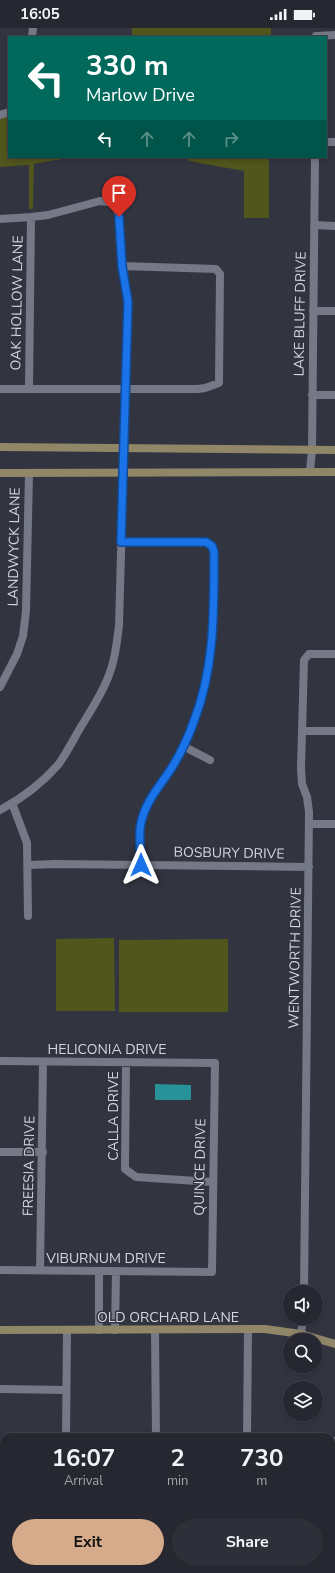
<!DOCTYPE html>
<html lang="en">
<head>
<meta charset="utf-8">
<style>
  body { margin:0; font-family:"Nunito Sans",sans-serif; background:#2e2f38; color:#f1f3f6; height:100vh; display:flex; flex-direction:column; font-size:15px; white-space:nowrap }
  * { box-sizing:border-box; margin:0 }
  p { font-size:13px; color:#a4a5ab }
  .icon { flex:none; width:22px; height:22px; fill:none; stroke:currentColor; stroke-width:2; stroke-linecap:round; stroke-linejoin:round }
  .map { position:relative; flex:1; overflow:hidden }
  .sheet { position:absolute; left:0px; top:1405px; width:335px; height:140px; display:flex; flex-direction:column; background:#262730; border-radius:12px 12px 0 0; box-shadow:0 2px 6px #0003,0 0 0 1px #42444c }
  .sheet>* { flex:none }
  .top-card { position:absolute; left:8px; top:8px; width:319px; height:122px; border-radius:0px; box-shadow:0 2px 6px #0003,0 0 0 1px #42444c; background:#00695c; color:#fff; overflow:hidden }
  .fabs { position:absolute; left:283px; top:1257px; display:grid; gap:8px }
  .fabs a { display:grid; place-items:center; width:40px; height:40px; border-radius:50%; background:#262730; box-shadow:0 2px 6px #0003,0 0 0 1px #42444c; font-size:20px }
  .pin { position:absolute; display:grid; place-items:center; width:34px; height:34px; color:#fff; margin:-41px -17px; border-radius:50% 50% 50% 0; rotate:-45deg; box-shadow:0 0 4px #0007 }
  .pin .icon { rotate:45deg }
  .me { position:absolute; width:44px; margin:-22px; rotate:0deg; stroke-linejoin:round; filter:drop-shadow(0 0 3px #0008) }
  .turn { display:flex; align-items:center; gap:14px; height:84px; padding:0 12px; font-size:18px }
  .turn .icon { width:52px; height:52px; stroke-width:2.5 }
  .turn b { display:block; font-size:28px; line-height:34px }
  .lanes { display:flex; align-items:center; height:38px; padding:0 12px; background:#0003; justify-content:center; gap:20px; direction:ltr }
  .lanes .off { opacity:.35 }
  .eta { display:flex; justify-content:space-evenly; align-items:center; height:68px; text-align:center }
  .eta b { font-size:24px; font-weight:700; line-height:28px }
  .button { display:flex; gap:8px; margin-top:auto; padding:8px 12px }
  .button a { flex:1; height:46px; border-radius:24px; background:#d6ab8b; color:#111; font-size:16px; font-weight:700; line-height:46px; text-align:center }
  .button a+a { background:#2e2f38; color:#f1f3f6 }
  .status { display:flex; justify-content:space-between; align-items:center; height:28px; padding:0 20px; background:#262730; direction:ltr }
  .status svg { height:11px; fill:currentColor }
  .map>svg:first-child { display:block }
  .green { fill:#51561d }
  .water { fill:#279297 }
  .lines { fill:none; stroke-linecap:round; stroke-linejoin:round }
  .street { stroke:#757886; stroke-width:8 }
  .secondary { stroke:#908668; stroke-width:8 }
  .route-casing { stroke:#114b97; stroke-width:10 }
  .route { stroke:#1a73e8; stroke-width:7 }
  .labels { text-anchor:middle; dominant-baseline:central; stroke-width:3; stroke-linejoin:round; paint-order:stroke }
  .street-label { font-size:14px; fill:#d4d5dd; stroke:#323440 }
</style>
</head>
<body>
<div class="status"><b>16:05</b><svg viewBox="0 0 49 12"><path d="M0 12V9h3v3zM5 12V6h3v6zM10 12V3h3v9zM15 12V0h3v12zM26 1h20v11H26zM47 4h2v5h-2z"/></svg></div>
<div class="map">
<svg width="335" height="1545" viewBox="0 0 335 1545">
  <rect width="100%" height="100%" fill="#323440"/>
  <path class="green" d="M132,0H271V9H132Z
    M9,87V129H73L34,136L33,181H29V137L0,139V91Z
    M185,129H269V190H244V143L189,133Z
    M114,910L115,983H56V911Z
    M228,911V984H119V912Z"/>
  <path class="water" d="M155,1056L191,1057V1072H155Z"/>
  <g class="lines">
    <path class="street" d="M316,8L335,7
      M32,9L33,0
      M0,87L9,84
      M326,114H335
      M0,191L31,189L48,187L100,173L118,175L120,217L128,274L119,598C117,612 116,625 112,638C106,659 93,679 82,697C74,710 67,725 58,737C42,755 21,771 0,782
      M314,197L335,198
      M313,283H335
      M0,361H198L205,360L219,355L220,246L216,241L122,238
      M29,361L31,189
      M312,367H335
      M310,443L312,422L315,129
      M121,514H206L212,518L214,524C214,581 215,639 194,693C188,710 179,729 169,744C158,760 145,775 141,795C138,808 141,824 141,837
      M0,659L17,626L23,608L26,583L29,446
      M302,703H335
      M183,718L210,732
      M12,775L27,815L28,888
      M309,796H335
      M28,837L55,836L309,839
      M0,1033L215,1035L212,1244L0,1242
      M126,1034L125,1141L136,1149L212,1154
      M0,1124H43
      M40,1243L43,1034
      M99,1243V1302
      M304,1264L309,784L307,769L302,756L301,740L304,632L309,626H335
      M115,1302L116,1243
      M155,1302L156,1409
      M301,1306L303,1290
      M0,1361L66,1362
      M66,1409L67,1302
      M247,1409L248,1302
      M331,1413H335
      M331,1506H335
      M145,1545L147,1541
      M242,1545L243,1541
      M326,1545V1541"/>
    <path class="secondary" d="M0,419L335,422
      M0,445L335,444
      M0,1302L265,1301L301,1306L335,1316"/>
  </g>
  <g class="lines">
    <g class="route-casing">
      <path id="route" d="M119,189L122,238L128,274L121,514H206L212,518L214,524C214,581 215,639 194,693C188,710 179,729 169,744C158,760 145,775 141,795C138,808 141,824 141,837"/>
    </g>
    <use href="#route" class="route"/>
  </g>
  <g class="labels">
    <g class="street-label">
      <text transform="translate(17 275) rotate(-89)">OAK HOLLOW LANE</text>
      <text transform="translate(300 286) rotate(-89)">LAKE BLUFF DRIVE</text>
      <text transform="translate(14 519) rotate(-89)">LANDWYCK LANE</text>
      <text transform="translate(229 825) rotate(1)">BOSBURY DRIVE</text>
      <text transform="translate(295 930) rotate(-89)">WENTWORTH DRIVE</text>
      <text x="107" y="1021">HELICONIA DRIVE</text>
      <text transform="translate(113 1088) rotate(-90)">CALLA DRIVE</text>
      <text transform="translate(29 1138) rotate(-89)">FREESIA DRIVE</text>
      <text transform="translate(200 1139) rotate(-89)">QUINCE DRIVE</text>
      <text x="106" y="1230">VIBURNUM DRIVE</text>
      <text x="168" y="1289">OLD ORCHARD LANE</text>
    </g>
  </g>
</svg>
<div class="fabs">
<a><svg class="icon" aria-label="sound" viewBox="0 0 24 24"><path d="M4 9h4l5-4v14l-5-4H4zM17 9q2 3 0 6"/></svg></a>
<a><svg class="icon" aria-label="search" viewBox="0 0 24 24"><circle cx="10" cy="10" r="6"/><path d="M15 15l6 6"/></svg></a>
<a><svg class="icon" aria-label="layers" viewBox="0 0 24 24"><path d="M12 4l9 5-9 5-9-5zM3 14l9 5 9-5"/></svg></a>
</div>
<div class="pin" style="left:119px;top:189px;background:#d93025"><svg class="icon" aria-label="arrive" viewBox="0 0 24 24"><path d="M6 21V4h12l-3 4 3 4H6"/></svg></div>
<svg class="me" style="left:141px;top:837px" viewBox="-20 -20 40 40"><path d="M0-17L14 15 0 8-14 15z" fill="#1a73e8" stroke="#fff" stroke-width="4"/></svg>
<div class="top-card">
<div class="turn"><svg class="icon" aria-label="left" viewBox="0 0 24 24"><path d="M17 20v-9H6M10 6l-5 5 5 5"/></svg><div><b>330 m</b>Marlow Drive</div></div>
<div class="lanes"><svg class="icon" aria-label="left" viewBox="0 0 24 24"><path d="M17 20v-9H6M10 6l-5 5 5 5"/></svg><svg class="icon off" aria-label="ahead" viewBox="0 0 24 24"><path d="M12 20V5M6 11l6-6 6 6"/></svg><svg class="icon off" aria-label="ahead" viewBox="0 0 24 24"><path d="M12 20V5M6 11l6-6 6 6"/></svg><svg class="icon off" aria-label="right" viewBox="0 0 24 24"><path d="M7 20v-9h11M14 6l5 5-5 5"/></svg></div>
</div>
<section class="sheet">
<div class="eta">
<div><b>16:07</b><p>Arrival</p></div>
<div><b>2</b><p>min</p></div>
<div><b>730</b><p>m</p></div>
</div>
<div class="button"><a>Exit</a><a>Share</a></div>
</section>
</div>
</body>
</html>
